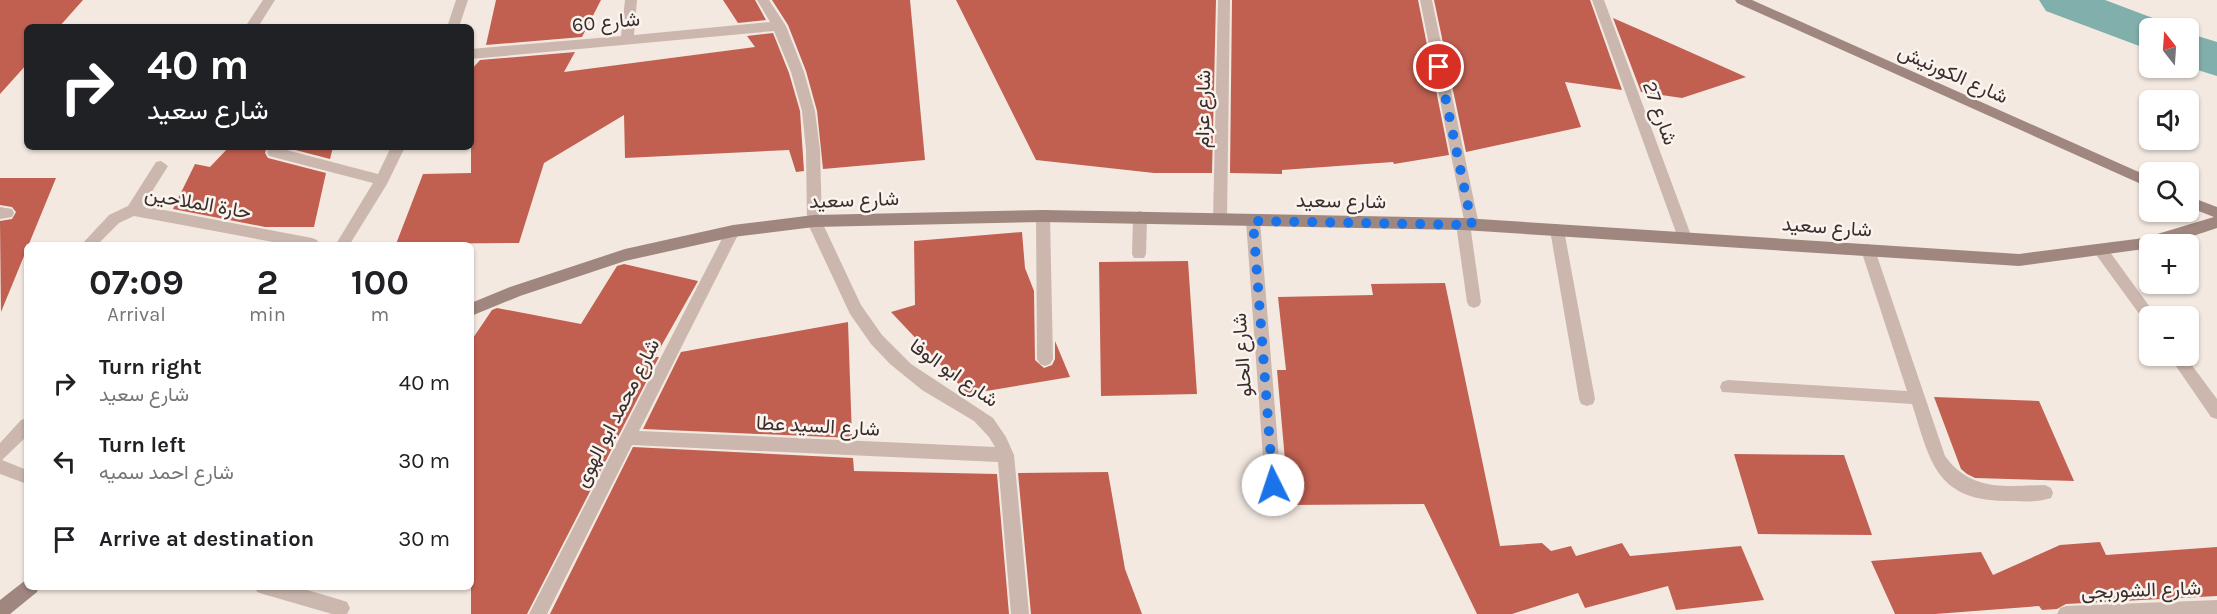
<!DOCTYPE html>
<html lang="en">
<head>
<meta charset="utf-8">
<style>
  body { margin:0; font-family:Karla,Vazirmatn,sans-serif; background:#f2f2f2; color:#202124; height:100vh; display:flex; flex-direction:column; font-size:22px; white-space:nowrap }
  * { box-sizing:border-box; margin:0 }
  p { font-size:20px; color:#757577 }
  .icon { flex:none; width:33px; height:33px; fill:none; stroke:currentColor; stroke-width:2; stroke-linecap:round; stroke-linejoin:round }
  .map { position:relative; flex:1; overflow:hidden }
  .details { position:absolute; left:24px; top:242px; width:450px; height:348px; display:flex; flex-direction:column; background:#fff; border-radius:9px; box-shadow:0 2px 4px #0004 }
  .details>* { flex:none }
  .banner { position:absolute; left:24px; top:24px; width:450px; height:126px; border-radius:9px; box-shadow:0 2px 4px #0004; background:#202124; color:#fff; overflow:hidden }
  .needle { width:39px; rotate:343deg }
  .tools { position:absolute; left:2139px; top:18px; display:grid; gap:12px }
  .tools a { display:grid; place-items:center; width:60px; height:60px; border-radius:9px; background:#fff; box-shadow:0 2px 4px #0004; font-size:30px }
  .pin { position:absolute; display:grid; place-items:center; width:51px; height:51px; color:#fff; margin:-26px; border:3px solid #fff; border-radius:50%; box-shadow:0 2px 6px #0007 }
  .me { position:absolute; width:66px; margin:-33px; rotate:356deg; stroke-linejoin:round; filter:drop-shadow(0 0 4px #0008) }
  .turn { display:flex; align-items:center; gap:21px; height:126px; padding:0 24px; font-size:27px }
  .turn .icon { width:78px; height:78px; stroke-width:2.5 }
  .turn b { display:block; font-size:42px; line-height:51px }
  .eta { display:flex; justify-content:space-evenly; align-items:center; height:102px; text-align:center }
  .eta b { font-size:36px; font-weight:700; line-height:42px }
  ul { padding:0; list-style:none }
  li { display:flex; align-items:center; gap:18px; height:78px; padding:0 24px }
  li div { flex:1 }
  li b { display:block; font-size:22px }
  li em { font-style:normal }
  .map>svg:first-child { display:block }
  .lines { fill:none; stroke-linecap:round; stroke-linejoin:round }
  .canal { fill:#81afac; fill-rule:evenodd }
  .building { fill:#c16051 }
  .lane { fill:#cbb7ad; fill-rule:evenodd }
  .street { fill:#cbb7ad; fill-rule:evenodd }
  .secondary { fill:#9f877f; fill-rule:evenodd }
  .route { stroke:#1a73e8; stroke-width:10; stroke-dasharray:0 18 }
  .labels { text-anchor:middle; dominant-baseline:central; stroke-width:5; stroke-linejoin:round; paint-order:stroke }
  .street-label { font-size:20px; fill:#3a2e2c; stroke:#faf3ee }
</style>
</head>
<body>
<div class="map">
<svg width="2217" height="614" viewBox="0 0 2217 614">
  <rect width="100%" height="100%" fill="#f3e9e1"/>
  <g class="lines">
    <path class="canal" d="M2039,0H2105L2166,23L2169,28H2150V50L2046,11Z
      M2188,33L2217,42V76L2188,67Z"/>
  </g>
  <path class="building" d="M0,0H83L59,27H27V64L0,94Z
    M496,0H601L582,37L486,45Z
    M723,0H755L766,20L738,23Z
    M772,0H910L925,160L823,169L817,111L806,71L788,25Z
    M956,0H1216L1212,173H1154L1036,160Z
    M1232,0H1418L1449,155L1394,164L1393,162L1282,170V174L1230,173Z
    M1434,0H1590L1622,90L1565,82L1581,127L1466,152Z
    M1613,18L1645,32L1746,77L1682,98L1641,92Z
    M773,33L789,73L800,111L804,171L796,172L789,150L625,158L624,115L544,163L519,243L396,244L423,174L471,173V70L480,60L575,52L564,72L755,47L747,36Z
    M229,147H267L265,153L268,158L326,173L314,227H265L173,209L195,164L210,167Z
    M284,147H333L330,159Z
    M0,178H56L1,312L0,221L12,219L16,212L12,207L0,205Z
    M1022,232L1025,268L1034,291L1035,360L1044,368L1052,365L1055,359V341L1070,377L968,394L891,312L915,305L914,241Z
    M1188,261L1197,394L1101,396L1099,262Z
    M624,264L698,281L655,357H659L527,614H471V341L492,310L497,308L581,324L617,266Z
    M1445,283L1500,546L1542,543L1551,551L1571,546L1576,556L1622,543L1630,556L1741,546L1764,600L1676,610L1668,586L1585,608L1578,593L1512,614H1477L1424,504L1289,505L1277,370H1286L1278,297L1373,295L1371,284Z
    M848,322L852,438L643,429L681,352Z
    M1934,397L2039,401L2074,481L1975,478L1967,474L1961,469Z
    M633,447L853,458L854,471L997,474L1009,614H550Z
    M1734,454L1844,455L1872,535L1758,534Z
    M1108,472L1125,569L1142,614H1031L1018,473Z
    M2100,542L2106,555L2217,547V596L2066,604L2057,609L2042,610L2039,606L1935,614H1895L1871,561L1981,552L1993,575L2060,545Z"/>
  <g class="lines">
    <path class="lane" d="M1463,218L1468,220L1470,224L1481,302L1479,306L1474,308L1469,306L1467,302L1456,224L1458,220Z
      M1557,224L1562,226L1564,230L1595,399L1593,404L1587,406L1581,404L1579,399L1550,230L1552,226Z
      M1868,244L1873,246L1875,250L1945,456C1971,492 2005,486 2045,485L2051,488L2053,493L2051,498C2037,503 2019,501 2005,501C1935,500 1930,460 1912,404L1722,392L1720,387L1722,382L1728,380L1907,391L1861,250L1863,246Z"/>
    <path class="street" d="M263,0H275L258,27H245Z
      M456,0H468L459,27H447Z
      M625,0H637L634,35L770,22L757,0H769L786,26L804,72L815,111L820,150L822,222L861,305L882,335L911,364L993,418L1006,437L1014,455L1029,614H1011L998,462L632,445L547,614H529L728,227H738L740,231L639,431L995,447L989,437L974,421L922,390L890,364L871,344L850,314L807,222L806,150L802,111L791,72L774,31L471,59V49L621,36Z
      M1218,0H1230L1227,219L1225,223H1215L1213,219Z
      M1420,0H1432L1479,225L1477,229H1467L1465,225Z
      M1592,0H1604L1692,238L1690,242H1680L1678,238Z
      M275,147L378,174L391,147H405L387,184L350,244H336L373,183L269,156L267,152L269,148Z
      M161,161L168,166L143,206L312,238L317,240L319,244H284L134,216L119,223L98,244H82L109,215L128,206L156,162Z
      M0,207L12,209L14,213L12,217L0,219Z
      M1043,210L1048,212L1050,216L1053,359L1050,364L1045,366L1040,364L1037,359L1036,216L1038,212Z
      M1140,211L1145,213L1147,217L1146,254L1144,258H1134L1132,254L1133,217L1135,213Z
      M1253,215L1258,217L1260,221L1281,485L1279,490L1273,492L1267,490L1265,485L1246,221L1248,217Z
      M2102,246L2107,248L2155,314L2157,316H2150V324L2145,322L2097,256L2095,252L2097,248Z
      M2169,356H2185L2217,399V419L2211,417Z
      M27,418V436L2,460L27,470V484L0,474V443L21,420Z
      M255,586H294L341,600L347,602L350,608L347,614H332L263,594L257,592Z
      M2217,600V614H2057L2060,608L2066,606Z"/>
    <path class="secondary" d="M1735,0H1752L2150,177V188L1737,3Z
      M2188,196L2217,207V228L2169,244H2150V248L2144,249L2019,266L1463,230L1043,222L814,227L733,237L625,261L520,296L471,316V303L510,287L625,249L733,225L814,215L1043,210L1463,218L2019,254L2144,238L2214,217L2188,207Z
      M27,579V586H39L37,592L10,614H0V600Z"/>
  </g>
  <g class="lines">
    <path class="route" d="M1273,485L1253,221L1472,225L1439,67"/>
  </g>
  <g class="labels">
    <g class="street-label">
      <text transform="translate(606 22) rotate(-5)">شارع 60</text>
      <text transform="translate(1953 74) rotate(24)">شارع الكورنيش</text>
      <text transform="translate(1203 109) rotate(-89)">شارع عزام</text>
      <text transform="translate(1660 113) rotate(70)">شارع 27</text>
      <text transform="translate(854 200) rotate(-2)">شارع سعيد</text>
      <text transform="translate(1341 201) rotate(1)">شارع سعيد</text>
      <text transform="translate(198 203) rotate(10)">حارة الملاحين</text>
      <text transform="translate(1827 227) rotate(4)">شارع سعيد</text>
      <text transform="translate(1242 355) rotate(-94)">شارع الحلو</text>
      <text transform="translate(954 373) rotate(35)">شارع ابو الوفا</text>
      <text transform="translate(617 413) rotate(-63)">شارع محمد ابو الهوى</text>
      <text transform="translate(818 426) rotate(3)">شارع السيد عطا</text>
      <text transform="translate(2141 590) rotate(-2)">شارع الشوربجى</text>
    </g>
  </g>
</svg>
<div class="tools">
<a><svg class="needle" viewBox="-14 -14 28 28"><path d="M0-13l5 13h-10z" fill="#e53935"/><path d="M0 13l5-13h-10z" fill="#757577"/></svg></a>
<a><svg class="icon" aria-label="sound" viewBox="0 0 24 24"><path d="M4 9h4l5-4v14l-5-4H4zM17 9q2 3 0 6"/></svg></a>
<a><svg class="icon" aria-label="search" viewBox="0 0 24 24"><circle cx="10" cy="10" r="6"/><path d="M15 15l6 6"/></svg></a>
<a>+</a>
<a>−</a>
</div>
<div class="pin" style="left:1439px;top:67px;background:#d93025"><svg class="icon" aria-label="arrive" viewBox="0 0 24 24"><path d="M6 21V4h12l-3 4 3 4H6"/></svg></div>
<svg class="me" style="left:1273px;top:485px" viewBox="-20 -20 40 40"><circle r="19" fill="#fff"/><path d="M0-13L10 11 0 6-10 11z" fill="#1a73e8"/></svg>
<div class="banner">
<div class="turn"><svg class="icon" aria-label="right" viewBox="0 0 24 24"><path d="M7 20v-9h11M14 6l5 5-5 5"/></svg><div><b>40 m</b>شارع سعيد</div></div>
</div>
<section class="details">
<div class="eta">
<div><b>07:09</b><p>Arrival</p></div>
<div><b>2</b><p>min</p></div>
<div><b>100</b><p>m</p></div>
</div>
<ul>
<li><svg class="icon" aria-label="right" viewBox="0 0 24 24"><path d="M7 20v-9h11M14 6l5 5-5 5"/></svg><div><b>Turn right</b><p>شارع سعيد</p></div><em>40 m</em></li>
<li><svg class="icon" aria-label="left" viewBox="0 0 24 24"><path d="M17 20v-9H6M10 6l-5 5 5 5"/></svg><div><b>Turn left</b><p>شارع احمد سميه</p></div><em>30 m</em></li>
<li><svg class="icon" aria-label="arrive" viewBox="0 0 24 24"><path d="M6 21V4h12l-3 4 3 4H6"/></svg><div><b>Arrive at destination</b></div><em>30 m</em></li>
</ul>
</section>
</div>
</body>
</html>
